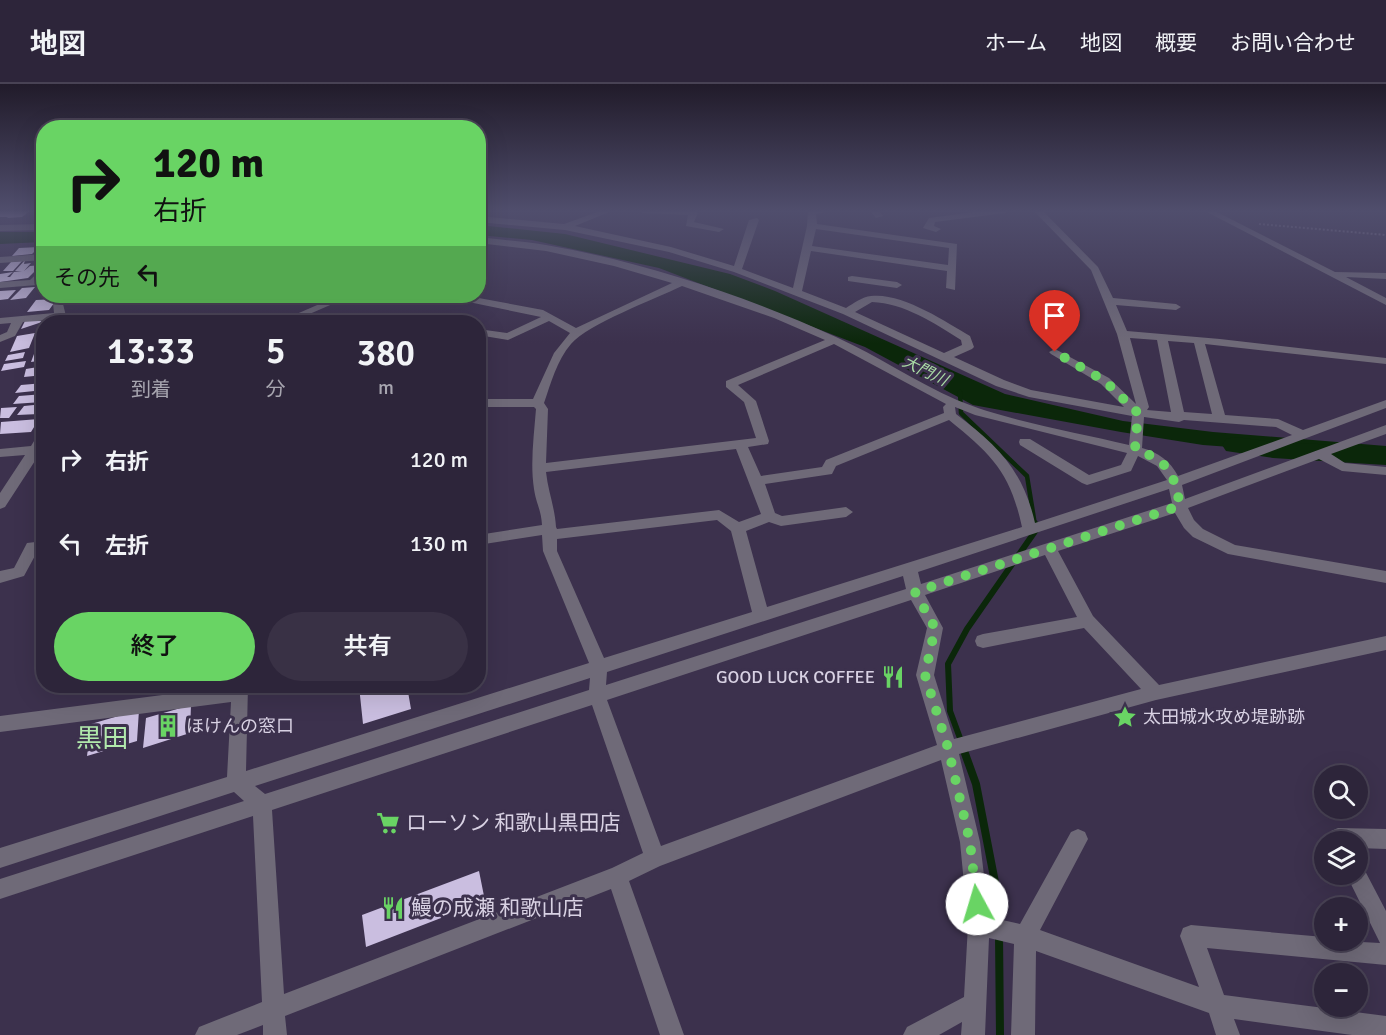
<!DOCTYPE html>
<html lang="ja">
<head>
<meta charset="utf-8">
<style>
  body { margin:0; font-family:Signika,"Noto Sans JP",sans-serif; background:#393145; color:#f1f3f6; height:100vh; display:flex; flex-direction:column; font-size:22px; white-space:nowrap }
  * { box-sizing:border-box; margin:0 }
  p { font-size:20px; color:#a7a5af }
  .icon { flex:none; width:33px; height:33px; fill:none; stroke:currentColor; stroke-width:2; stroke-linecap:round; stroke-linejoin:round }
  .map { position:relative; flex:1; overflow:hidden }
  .panel { position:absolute; left:36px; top:231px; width:450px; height:378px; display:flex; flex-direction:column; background:#2d253a; border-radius:24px; box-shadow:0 6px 24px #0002,0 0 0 2px #484254 }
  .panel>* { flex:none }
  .guide { position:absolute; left:36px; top:36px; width:450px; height:183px; border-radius:24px; box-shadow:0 6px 24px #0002,0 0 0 2px #484254; background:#69d464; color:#111; overflow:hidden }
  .controls { position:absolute; left:1314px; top:681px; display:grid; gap:12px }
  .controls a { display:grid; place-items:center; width:54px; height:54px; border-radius:50%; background:#2d253a; box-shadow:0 6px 24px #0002,0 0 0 2px #484254; font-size:30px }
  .pin { position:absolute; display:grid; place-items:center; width:51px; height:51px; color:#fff; margin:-62px -26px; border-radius:50% 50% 50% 0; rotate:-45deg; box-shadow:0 0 6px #0007 }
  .pin .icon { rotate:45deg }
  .me { position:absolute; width:66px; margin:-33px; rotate:354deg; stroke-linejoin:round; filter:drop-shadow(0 0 4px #0008) }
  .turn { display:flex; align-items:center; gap:21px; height:126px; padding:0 18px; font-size:27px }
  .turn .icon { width:78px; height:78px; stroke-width:2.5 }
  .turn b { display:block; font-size:42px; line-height:51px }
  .then { display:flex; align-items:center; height:57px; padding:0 18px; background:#0003; gap:12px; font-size:22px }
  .eta { display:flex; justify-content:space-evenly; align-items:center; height:102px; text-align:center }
  .eta b { font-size:36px; font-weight:600; line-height:42px }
  .action { display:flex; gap:12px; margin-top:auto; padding:12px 18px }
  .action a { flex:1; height:69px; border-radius:36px; background:#69d464; color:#111; font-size:24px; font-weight:600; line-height:69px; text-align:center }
  .action a+a { background:#393145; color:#f1f3f6 }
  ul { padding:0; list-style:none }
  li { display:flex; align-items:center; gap:18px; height:84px; padding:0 18px }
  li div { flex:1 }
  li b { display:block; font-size:22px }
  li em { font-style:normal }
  header { display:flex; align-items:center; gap:36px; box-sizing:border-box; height:84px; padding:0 30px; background:#2d253a; border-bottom:2px solid #484254 }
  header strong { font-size:28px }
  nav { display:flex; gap:33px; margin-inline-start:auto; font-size:21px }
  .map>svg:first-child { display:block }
  .water { fill:#0b270a }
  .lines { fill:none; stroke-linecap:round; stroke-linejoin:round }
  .stream-far2 { stroke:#0b270a; stroke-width:4.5 }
  .stream-far1 { stroke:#0b270a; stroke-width:6 }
  .stream { stroke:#0b270a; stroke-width:8 }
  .river { fill:#0b270a; fill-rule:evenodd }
  .building { fill:#cabee0 }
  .path { stroke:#837a92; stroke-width:2; stroke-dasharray:2 2; stroke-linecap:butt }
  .minor { fill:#6f6a78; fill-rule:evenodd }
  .route { stroke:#69d464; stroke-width:10; stroke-dasharray:0 18 }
  .labels { text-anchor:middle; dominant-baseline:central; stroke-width:6; stroke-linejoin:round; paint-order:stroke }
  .far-water-label { font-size:16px; font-style:italic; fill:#a9dca5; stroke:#3c314d }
  .poi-label { font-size:18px; fill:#d8d1e3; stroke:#3c314d; text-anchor:start }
  .near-poi-label { font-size:21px; fill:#d8d1e3; stroke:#3c314d; text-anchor:start }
  .near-quarter-label { font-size:26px; fill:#b1e9ac; stroke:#3c314d }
</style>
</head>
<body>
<header>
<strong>地図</strong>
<nav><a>ホーム</a><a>地図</a><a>概要</a><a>お問い合わせ</a></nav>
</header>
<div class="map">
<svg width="1386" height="951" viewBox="0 0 1386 951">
  <rect width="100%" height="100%" fill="#3c314d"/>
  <path class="water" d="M478,141L565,150L730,190L775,207L1005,310L1123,337L1213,348L1386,362V374L1203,361L1121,348L973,321L865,263L659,184L532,156L479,151Z
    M0,148H43V158L0,160Z"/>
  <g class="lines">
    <path class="stream-far2" d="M960,308L961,329L1027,392L1035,441"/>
    <path class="stream-far1" d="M964,665L950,627L948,580L967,545L1036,446L1035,439"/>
    <path class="stream" d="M963,664L976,700L999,819V841
      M999,851L1000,951"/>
    <path class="river" d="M1235,353L1273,358L1386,363V381L1273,374L1226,367L1222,361L1226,355Z"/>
  </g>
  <path class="building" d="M0,126H31L22,133L7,134L8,133H0Z
    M39,163L32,170L12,172L19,164Z
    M25,176L24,180L31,179L24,187L30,182L41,181L28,194L0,198V190L13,188L7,193H10L14,188L22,187H15Z
    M22,177L13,187H3L11,178Z
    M35,203L26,214L10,216L22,204Z
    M16,206L8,215L0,216V207Z
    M70,212H83L77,218H64Z
    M57,215L49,226L27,228L36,216Z
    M25,237H45L21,245Z
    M35,249L29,264L10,268L17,252Z
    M25,268L23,274L5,277L8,271Z
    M44,268V276L31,278L34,270Z
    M26,277L24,283L1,287L4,280Z
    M38,283L34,292L24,293L26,285Z
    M44,299V306L15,309L21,301Z
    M44,310L42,318L13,320L19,312Z
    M44,320L39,330L17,331L24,322Z
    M17,323L9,334H0L1,324Z
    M39,335L31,348L0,350L1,338Z
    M359,602H407L411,625L363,640Z
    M191,621L190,649L143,664L146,634Z
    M139,626L137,657L87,672L91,640Z
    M479,787L485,817L366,863L362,831Z"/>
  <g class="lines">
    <path class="path" d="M1259,140L1386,151"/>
    <path class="minor" d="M603,126H614L575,142L671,163L734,182L749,136L757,134L759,136L742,185L793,204L807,142L808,126H834L816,130L817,140L957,160L955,206L946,204L947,187L811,167L802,207L846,224C854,219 862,213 871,212C901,208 945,237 970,252L974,263L972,265L954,273L1004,296L1031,306L1124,323L1101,300L1051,270L1049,268L1055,265L1109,294L1136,320L1117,250L1091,186L1033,126H1042L1098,183L1113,214L1176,220L1181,223L1176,226L1116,221L1127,247L1220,255L1386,274V280L1205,260L1225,331L1278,335L1303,346L1386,316V324L1182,401L1185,415L1386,341V350L1331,370L1345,379L1386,383V391L1342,387L1319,375L1188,424L1194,436L1203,445L1235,461L1386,487V499L1228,470L1193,453L1184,444L1175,429L1058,467L1093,532L1159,601L1386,552V566L1156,616L959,670L980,758L989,833L1020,840L1071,748L1078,745L1085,748L1088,755L1040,846L1199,903L1180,852L1183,844L1191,841L1324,853V856L1380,859L1346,790H1358V780L1363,783L1386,827V881L1207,864L1224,911L1386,932V951H1352L1234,935L1240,951H1216L1209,929L1036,867L1035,951H1011L1014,860L989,854L985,951H961L962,938L939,951H903L907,943L964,913L968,841L960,758L941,676L660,782L629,797L684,951H660L611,805L285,932L287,951H263V941L237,951H195L199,943L262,918L253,732L0,815V795L244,717L234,708L0,784V764L227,693L231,618L0,648V632L232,602H248L246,687L589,579L543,467L542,451L478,461V451L542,441C541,425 536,419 534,405C530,379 534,351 536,325L534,323H478V315H533L554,269L570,249L549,237L508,256L478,251V245L507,249L541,233L454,215H434L429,212H468L543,226L576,244L672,199L614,182L546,167L478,159V153C501,156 524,157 546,161C644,178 746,212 836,253C878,272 916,298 957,316C1007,337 1075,348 1129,361L1132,332L1029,313L996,302L843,230L734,188L669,168L565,146L478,138V132L564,140ZM816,145L949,164L948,181L812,162ZM682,202L774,234L825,256L726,297V303L744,318L756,354L546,379L548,325L544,319C551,299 557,276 571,260C588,240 655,215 682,202ZM872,218C904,219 934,239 961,256L962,261L944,269L855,228ZM1130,254L1157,256L1171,328L1147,326L1149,323ZM1168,257L1194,259L1212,330L1184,328ZM834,260L946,320L943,323L944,329L826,376L822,383L761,392L748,363L768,360L769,357L756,317L738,301ZM955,323L975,331L1127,369L1121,381L1089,391L1030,355H1020L1019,358L1020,361L1082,399L1087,401L1131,387L1138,372L1157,382L1167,396L1035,439C1023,386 998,362 956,330ZM1144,333L1179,338L1184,336L1276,343L1292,351L1178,392C1170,377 1158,368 1142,364ZM949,336C992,371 1010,388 1022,443L767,523L746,447L769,438L781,442L846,433L853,428L846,423L782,432L775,429L765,400L832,390L836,382ZM736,365L761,430L739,438L719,426L557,445L556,443C555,424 548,407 546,388ZM1169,405L1172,419L921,500L918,488ZM717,436L731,447L752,528L604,574L557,467V455ZM1045,471L1077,533L983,550L977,552L975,557L977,562L983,564L1084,544L1141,605L954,655L934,591L943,544L925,511ZM903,492L906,505L606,601L607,588ZM911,516L927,544L916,591L937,661L661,762L607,616ZM590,594L589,606L265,710L255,702ZM592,621L643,769L612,784L284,910L272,726Z
      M638,126H694L698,129L694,138L724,145L719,148L686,142L688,131L642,129Z
      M869,126H878L883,132L876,134Z
      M989,126H1009L1005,129L935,138L934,142L941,145L936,148L923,144L929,134Z
      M1203,126H1213L1335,188L1386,189V195L1346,193L1386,214V221Z
      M44,140V146L0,147V141Z
      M44,170V176L0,179V173Z
      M44,183V193L37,201L0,204V198L30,196Z
      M852,192L897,198L902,201L897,204L848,197V193Z
      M60,212H70L63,220L66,232L65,238H55L54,236L23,238L15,252L0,258V251L7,248L11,239L0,240V234L54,229L53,219Z
      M338,212H351L291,238H278Z
      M401,232L422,235L427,238H392Z
      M44,348V363L5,423L0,425V409L25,371L0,373V365L31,362L39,349Z
      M44,457V467L37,468L24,492L0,499V487L14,484L27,459Z
      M1338,744L1386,745V765L1358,764V758H1330L1328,754L1331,747Z"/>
  </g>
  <linearGradient id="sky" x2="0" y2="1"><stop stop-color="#211b2a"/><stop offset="0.49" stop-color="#504e6d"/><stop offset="1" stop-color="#504e6d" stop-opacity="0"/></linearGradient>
  <rect width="1386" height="259" fill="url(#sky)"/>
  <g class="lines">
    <path class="route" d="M977,820L970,758L948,664L925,591L935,544L915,508L1180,422C1174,388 1168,377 1135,365L1138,329L1105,297L1055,268"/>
  </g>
  <defs>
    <g id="restaurant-bare" transform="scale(1.8)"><path d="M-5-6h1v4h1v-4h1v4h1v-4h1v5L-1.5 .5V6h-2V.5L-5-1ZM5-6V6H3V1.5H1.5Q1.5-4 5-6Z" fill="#69d464" stroke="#3c314d" stroke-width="2.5" paint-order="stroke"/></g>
    <g id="sight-bare" transform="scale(1.8)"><path d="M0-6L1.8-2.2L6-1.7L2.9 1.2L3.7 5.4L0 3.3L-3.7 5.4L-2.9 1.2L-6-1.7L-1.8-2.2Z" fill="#69d464" stroke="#3c314d" stroke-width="2.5" paint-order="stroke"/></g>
    <g id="building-bare" transform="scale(1.8)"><path d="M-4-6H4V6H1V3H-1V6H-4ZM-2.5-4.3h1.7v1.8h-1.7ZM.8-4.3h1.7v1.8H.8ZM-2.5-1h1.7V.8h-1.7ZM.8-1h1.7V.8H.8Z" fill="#69d464" stroke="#3c314d" stroke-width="2.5" paint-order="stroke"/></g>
    <g id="supermarket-bare" transform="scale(1.8)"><path d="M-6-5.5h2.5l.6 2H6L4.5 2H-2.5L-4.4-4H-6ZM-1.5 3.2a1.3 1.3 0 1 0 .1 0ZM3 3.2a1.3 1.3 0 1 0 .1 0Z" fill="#69d464" stroke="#3c314d" stroke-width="2.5" paint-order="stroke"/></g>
  </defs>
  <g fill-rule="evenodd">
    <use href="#restaurant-bare" x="893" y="593"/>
    <use href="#sight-bare" x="1125" y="633"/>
    <use href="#building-bare" x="168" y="642"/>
    <use href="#supermarket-bare" x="388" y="739"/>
    <use href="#restaurant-bare" x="393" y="824"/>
  </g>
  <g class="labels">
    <g class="far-water-label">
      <text transform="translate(925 287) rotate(26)">大門川</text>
    </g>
    <g class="poi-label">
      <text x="875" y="593" text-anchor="end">GOOD LUCK COFFEE</text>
      <text x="1143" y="633">太田城水攻め堤跡跡</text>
      <text x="186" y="642">ほけんの窓口</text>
    </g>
    <g class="near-poi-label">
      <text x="406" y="739">ローソン 和歌山黒田店</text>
      <text x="411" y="824">鰻の成瀬 和歌山店</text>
    </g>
    <g class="near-quarter-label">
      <text x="102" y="655">黒田</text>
    </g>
  </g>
</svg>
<div class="controls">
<a><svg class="icon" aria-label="search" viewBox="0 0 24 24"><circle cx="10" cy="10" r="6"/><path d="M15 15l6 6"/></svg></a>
<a><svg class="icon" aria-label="layers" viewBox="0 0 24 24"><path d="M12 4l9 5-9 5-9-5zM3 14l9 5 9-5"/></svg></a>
<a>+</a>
<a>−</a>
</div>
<div class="pin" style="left:1055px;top:268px;background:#d93025"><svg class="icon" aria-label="arrive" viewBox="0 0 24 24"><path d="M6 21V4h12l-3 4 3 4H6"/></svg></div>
<svg class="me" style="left:977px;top:820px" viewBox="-20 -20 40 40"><circle r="19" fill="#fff"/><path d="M0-13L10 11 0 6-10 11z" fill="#69d464"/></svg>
<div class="guide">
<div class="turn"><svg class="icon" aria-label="right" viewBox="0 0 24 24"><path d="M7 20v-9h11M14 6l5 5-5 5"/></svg><div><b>120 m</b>右折</div></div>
<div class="then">その先<svg class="icon" aria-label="left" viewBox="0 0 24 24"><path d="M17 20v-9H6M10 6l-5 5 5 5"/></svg></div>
</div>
<section class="panel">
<div class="eta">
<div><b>13:33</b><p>到着</p></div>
<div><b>5</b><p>分</p></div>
<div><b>380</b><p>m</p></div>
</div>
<ul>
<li><svg class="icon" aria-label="right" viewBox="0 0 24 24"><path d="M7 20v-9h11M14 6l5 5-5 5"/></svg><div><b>右折</b></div><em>120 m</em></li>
<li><svg class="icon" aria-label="left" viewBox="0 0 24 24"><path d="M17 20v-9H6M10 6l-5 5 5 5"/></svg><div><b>左折</b></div><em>130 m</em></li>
</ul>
<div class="action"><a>終了</a><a>共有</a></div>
</section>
</div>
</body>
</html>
